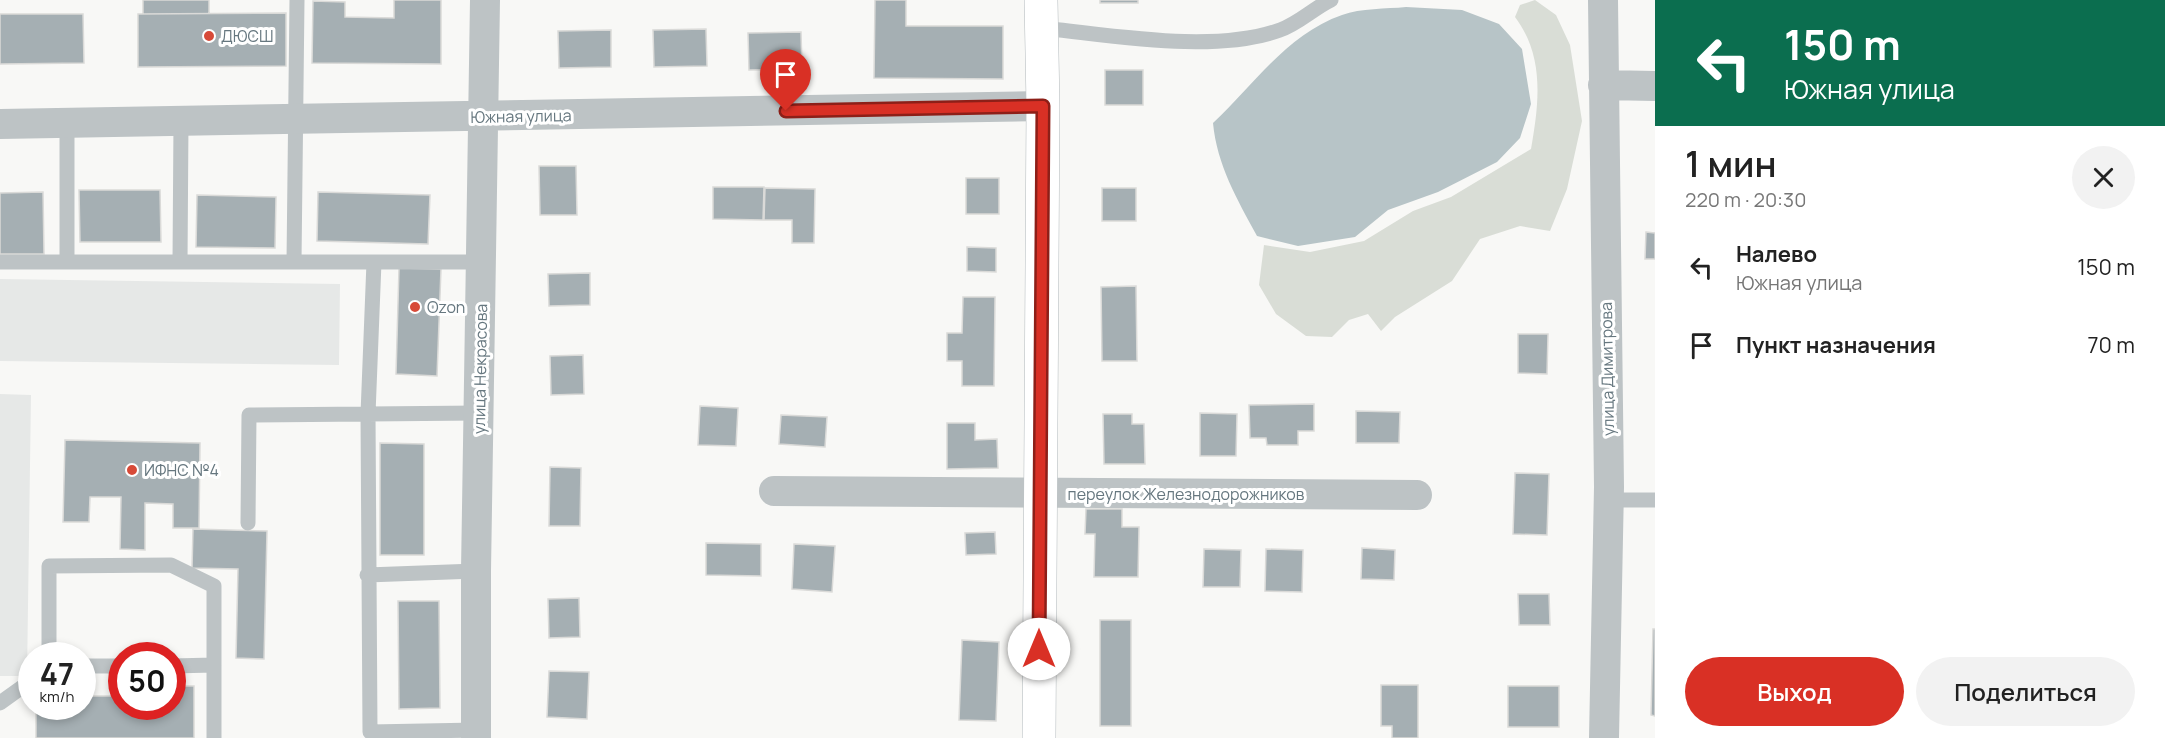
<!DOCTYPE html>
<html lang="ru">
<head>
<meta charset="utf-8">
<style>
  body { margin:0; font-family:Manrope,sans-serif; background:#f2f2f2; color:#222; height:100vh; display:flex; flex-direction:column; font-size:22px; white-space:nowrap }
  * { box-sizing:border-box; margin:0 }
  p { font-size:20px; color:#767676 }
  .icon { flex:none; width:33px; height:33px; fill:none; stroke:currentColor; stroke-width:2; stroke-linecap:round; stroke-linejoin:round }
  .map { position:relative; flex:1; overflow:hidden }
  .details { display:flex; flex-direction:column; background:#fff; width:510px }
  .details>* { flex:none }
  .top-card { background:#0b6e4f; color:#fff; overflow:hidden }
  .speed { position:absolute; left:18px; top:642px; display:flex; gap:12px; font-size:30px; font-weight:700; text-align:center }
  .speed>* { display:grid; place-content:center; width:78px; height:78px; border-radius:50%; background:#fff; box-shadow:0 3px 9px #0003; line-height:1 }
  .speed small { font-size:15px; font-weight:400 }
  .speed .limit { border:9px solid #d22; background:#fff; color:#111 }
  .pin { position:absolute; display:grid; place-items:center; width:51px; height:51px; color:#fff; margin:-62px -26px; border-radius:50% 50% 50% 0; rotate:-45deg; box-shadow:0 0 6px #0007 }
  .pin .icon { rotate:45deg }
  .me { position:absolute; width:66px; margin:-33px; rotate:0deg; stroke-linejoin:round; filter:drop-shadow(0 0 4px #0008) }
  .turn { display:flex; align-items:center; gap:21px; height:126px; padding:0 30px; font-size:27px }
  .turn .icon { width:78px; height:78px; stroke-width:2.5 }
  .turn b { display:block; font-size:42px; line-height:51px }
  .round { display:grid; place-items:center; flex:none; width:63px; height:63px; border-radius:32px; background:#f2f2f2 }
  .overview { display:flex; align-items:center; justify-content:space-between; height:102px; padding:0 30px }
  h1 { font-size:36px; font-weight:600; line-height:45px }
  .button { display:flex; gap:12px; margin-top:auto; padding:12px 30px }
  .button a { flex:1; height:69px; border-radius:36px; background:#d93025; color:#fff; font-size:24px; font-weight:600; line-height:69px; text-align:center }
  .button a+a { background:#f2f2f2; color:#222 }
  ul { padding:0; list-style:none }
  li { display:flex; align-items:center; gap:18px; height:78px; padding:0 30px }
  li div { flex:1 }
  li b { display:block; font-size:22px }
  li em { font-style:normal }
  main { display:flex; flex:1; min-height:0 }
  .map>svg:first-child { display:block }
  .built { fill:#e6e8e7 }
  .green { fill:#d9ddd6 }
  .water { fill:#b7c4c7 }
  .building { fill:#a5afb3; stroke:#dadad8; stroke-width:1.5 }
  .lines { fill:none; stroke-linecap:round; stroke-linejoin:round }
  .secondary-casing { stroke:#b2b9bc; stroke-width:34 }
  .lane { stroke:#bdc3c5; stroke-width:15 }
  .street { stroke:#bdc3c5; stroke-width:30 }
  .secondary { stroke:#fff; stroke-width:33 }
  .route-casing { stroke:#8d1f18; stroke-width:15 }
  .route { stroke:#d93025; stroke-width:10 }
  .poi-dot { fill:#d74a38; stroke:#fff; stroke-width:2 }
  .labels { text-anchor:middle; dominant-baseline:central; stroke-width:6; stroke-linejoin:round; paint-order:stroke }
  .poi-label { font-size:16px; fill:#66777f; stroke:#fff; text-anchor:start }
  .street-label { font-size:16px; fill:#66777f; stroke:#fff }
</style>
</head>
<body>
<main>
<div class="map">
<svg width="1655" height="738" viewBox="0 0 1655 738">
  <rect width="100%" height="100%" fill="#f8f8f6"/>
  <path class="built" d="M0,279L340,284L339,365L0,361Z
    M0,394L31,395L27,676H0Z"/>
  <path class="green" d="M1535,0L1556,15L1570,45L1582,121L1567,189L1550,231L1520,226L1480,239L1452,281L1395,317L1381,331L1368,314L1349,320L1332,337L1306,336L1276,314L1259,285L1264,245L1310,252L1364,241L1413,211L1451,197L1531,149C1539,103 1545,57 1515,17L1520,5Z"/>
  <path class="water" d="M1406,7L1462,10L1499,24L1522,49L1531,104L1520,138L1497,162L1438,192L1388,210L1355,237L1298,246L1257,236C1237,199 1217,165 1213,123C1254,85 1287,34 1342,15C1361,8 1386,9 1406,7Z"/>
  <path class="building" d="M143,0H209V14H143Z
    M394,0H441V64L312,63L313,1L345,2V17L394,18Z
    M875,0H906V26H1003V79L874,78Z
    M1100,0H1138V3H1100Z
    M286,13V66L138,67V14Z
    M0,14H83L84,63L0,64Z
    M706,29L707,66L654,67L653,30Z
    M611,30V67L559,68L558,31Z
    M801,32L802,69L749,70L748,33Z
    M1105,70H1143V105H1105Z
    M539,166H576L577,215H540Z
    M966,178H999V214H966Z
    M713,187H764L763,220L713,219Z
    M765,188L815,189L814,243H792V220H764Z
    M1102,188H1136V221H1102Z
    M79,190H160L161,242H80Z
    M43,192L44,254H0V193Z
    M318,192L430,195L428,244L317,241Z
    M197,195L276,197L275,248L196,247Z
    M1646,232L1655,233V259H1645Z
    M967,247L996,248V272L967,271Z
    M399,268L441,269L437,376L396,374Z
    M590,273V305L549,306L548,274Z
    M1136,286L1137,361H1102L1101,287Z
    M963,297H995L994,386H962V361H947V333H962Z
    M1518,334H1548L1547,374L1518,373Z
    M583,355L584,394L551,395L550,356Z
    M1314,404V431H1298V445H1267L1266,438H1250L1249,405Z
    M700,406L738,408L736,446L698,445Z
    M1356,411L1400,412L1399,443H1356Z
    M1200,413L1237,414L1236,456H1200Z
    M1103,414H1132V424H1144L1145,464H1104Z
    M781,415L827,417L825,447L779,444Z
    M947,423H975V440L997,439L998,468L947,469Z
    M65,440L200,443L199,528H173V504L145,503V550L120,549L121,497H90L89,522H63Z
    M380,443L424,444V555H380Z
    M550,467L581,468L580,526H549Z
    M1515,473L1549,474L1547,535L1513,534Z
    M1086,509H1122V527H1139L1138,577H1094L1095,534H1085Z
    M193,529L267,531L264,659L236,658L238,569L192,568Z
    M995,532L996,554L966,555L965,533Z
    M706,543L761,544V576L706,575Z
    M794,544L835,546L832,592L792,589Z
    M1362,548L1395,550L1394,580L1361,579Z
    M1204,549L1241,550L1240,587H1203Z
    M1266,549L1303,550L1302,592L1265,591Z
    M1518,594H1549L1550,625H1519Z
    M579,598L580,637L549,638L548,599Z
    M398,601H439L440,708L399,709Z
    M1100,620H1131V726H1100Z
    M1653,629H1655V716L1651,715Z
    M962,640L999,642L996,721L959,720Z
    M549,671L589,672L587,719L547,717Z
    M1381,685H1418V738H1392V726H1381Z
    M172,686H194V738H36V706H82V696H122V706H172Z
    M1508,686H1559V727H1508Z"/>
  <g class="lines">
    <g class="secondary-casing">
      <path id="secondary" d="M1039,738L1043,106L1041,0"/>
    </g>
    <path class="lane" d="M1041,28C1112,35 1213,54 1280,30C1298,24 1314,8 1331,0
      M0,262H481
      M67,262V123
      M180,262L181,122
      M294,262L297,0
      M374,262L368,414L370,732L477,730
      M1609,500H1655
      M248,523L249,415L480,413
      M367,575L476,571
      M49,656V566L171,565L214,586V738
      M82,666H122
      M172,666L214,665
      M0,703L32,680"/>
    <path class="street" d="M1603,0L1609,487L1604,738
      M1603,85L1655,86
      M0,124L1043,106
      M774,491L1417,495
      M476,738V571L485,0"/>
    <use href="#secondary" class="secondary"/>
  </g>
  <g class="lines">
    <g class="route-casing">
      <path id="route" d="M786,111L1043,106L1039,649"/>
    </g>
    <use href="#route" class="route"/>
  </g>
  <g class="poi-dot">
    <circle cx="209" cy="36" r="6"/>
    <circle cx="415" cy="307" r="6"/>
    <circle cx="132" cy="470" r="6"/>
  </g>
  <g class="labels">
    <g class="poi-label">
      <text x="221" y="36">ДЮСШ</text>
      <text x="427" y="307">Ozon</text>
      <text x="144" y="470">ИФНС №4</text>
    </g>
    <g class="street-label">
      <text transform="translate(521 116) rotate(-1)">Южная улица</text>
      <text transform="translate(480 369) rotate(-89)">улица Некрасова</text>
      <text transform="translate(1607 369) rotate(-91)">улица Димитрова</text>
      <text x="1186" y="494">переулок Железнодорожников</text>
    </g>
  </g>
</svg>
<div class="speed"><div>47<small>km/h</small></div><div class="limit">50</div></div>
<div class="pin" style="left:786px;top:111px;background:#d93025"><svg class="icon" aria-label="arrive" viewBox="0 0 24 24"><path d="M6 21V4h12l-3 4 3 4H6"/></svg></div>
<svg class="me" style="left:1039px;top:649px" viewBox="-20 -20 40 40"><circle r="19" fill="#fff"/><path d="M0-13L10 11 0 6-10 11z" fill="#d93025"/></svg>
</div>
<section class="details">
<div class="top-card">
<div class="turn"><svg class="icon" aria-label="left" viewBox="0 0 24 24"><path d="M17 20v-9H6M10 6l-5 5 5 5"/></svg><div><b>150 m</b>Южная улица</div></div>
</div>
<div class="overview"><div><h1>1 мин</h1><p>220 m · 20:30</p></div><a class="round"><svg class="icon" aria-label="close" viewBox="0 0 24 24"><path d="M6 6l12 12M18 6L6 18"/></svg></a></div>
<ul>
<li><svg class="icon" aria-label="left" viewBox="0 0 24 24"><path d="M17 20v-9H6M10 6l-5 5 5 5"/></svg><div><b>Налево</b><p>Южная улица</p></div><em>150 m</em></li>
<li><svg class="icon" aria-label="arrive" viewBox="0 0 24 24"><path d="M6 21V4h12l-3 4 3 4H6"/></svg><div><b>Пункт назначения</b></div><em>70 m</em></li>
</ul>
<div class="button"><a>Выход</a><a>Поделиться</a></div>
</section>
</main>
</body>
</html>
